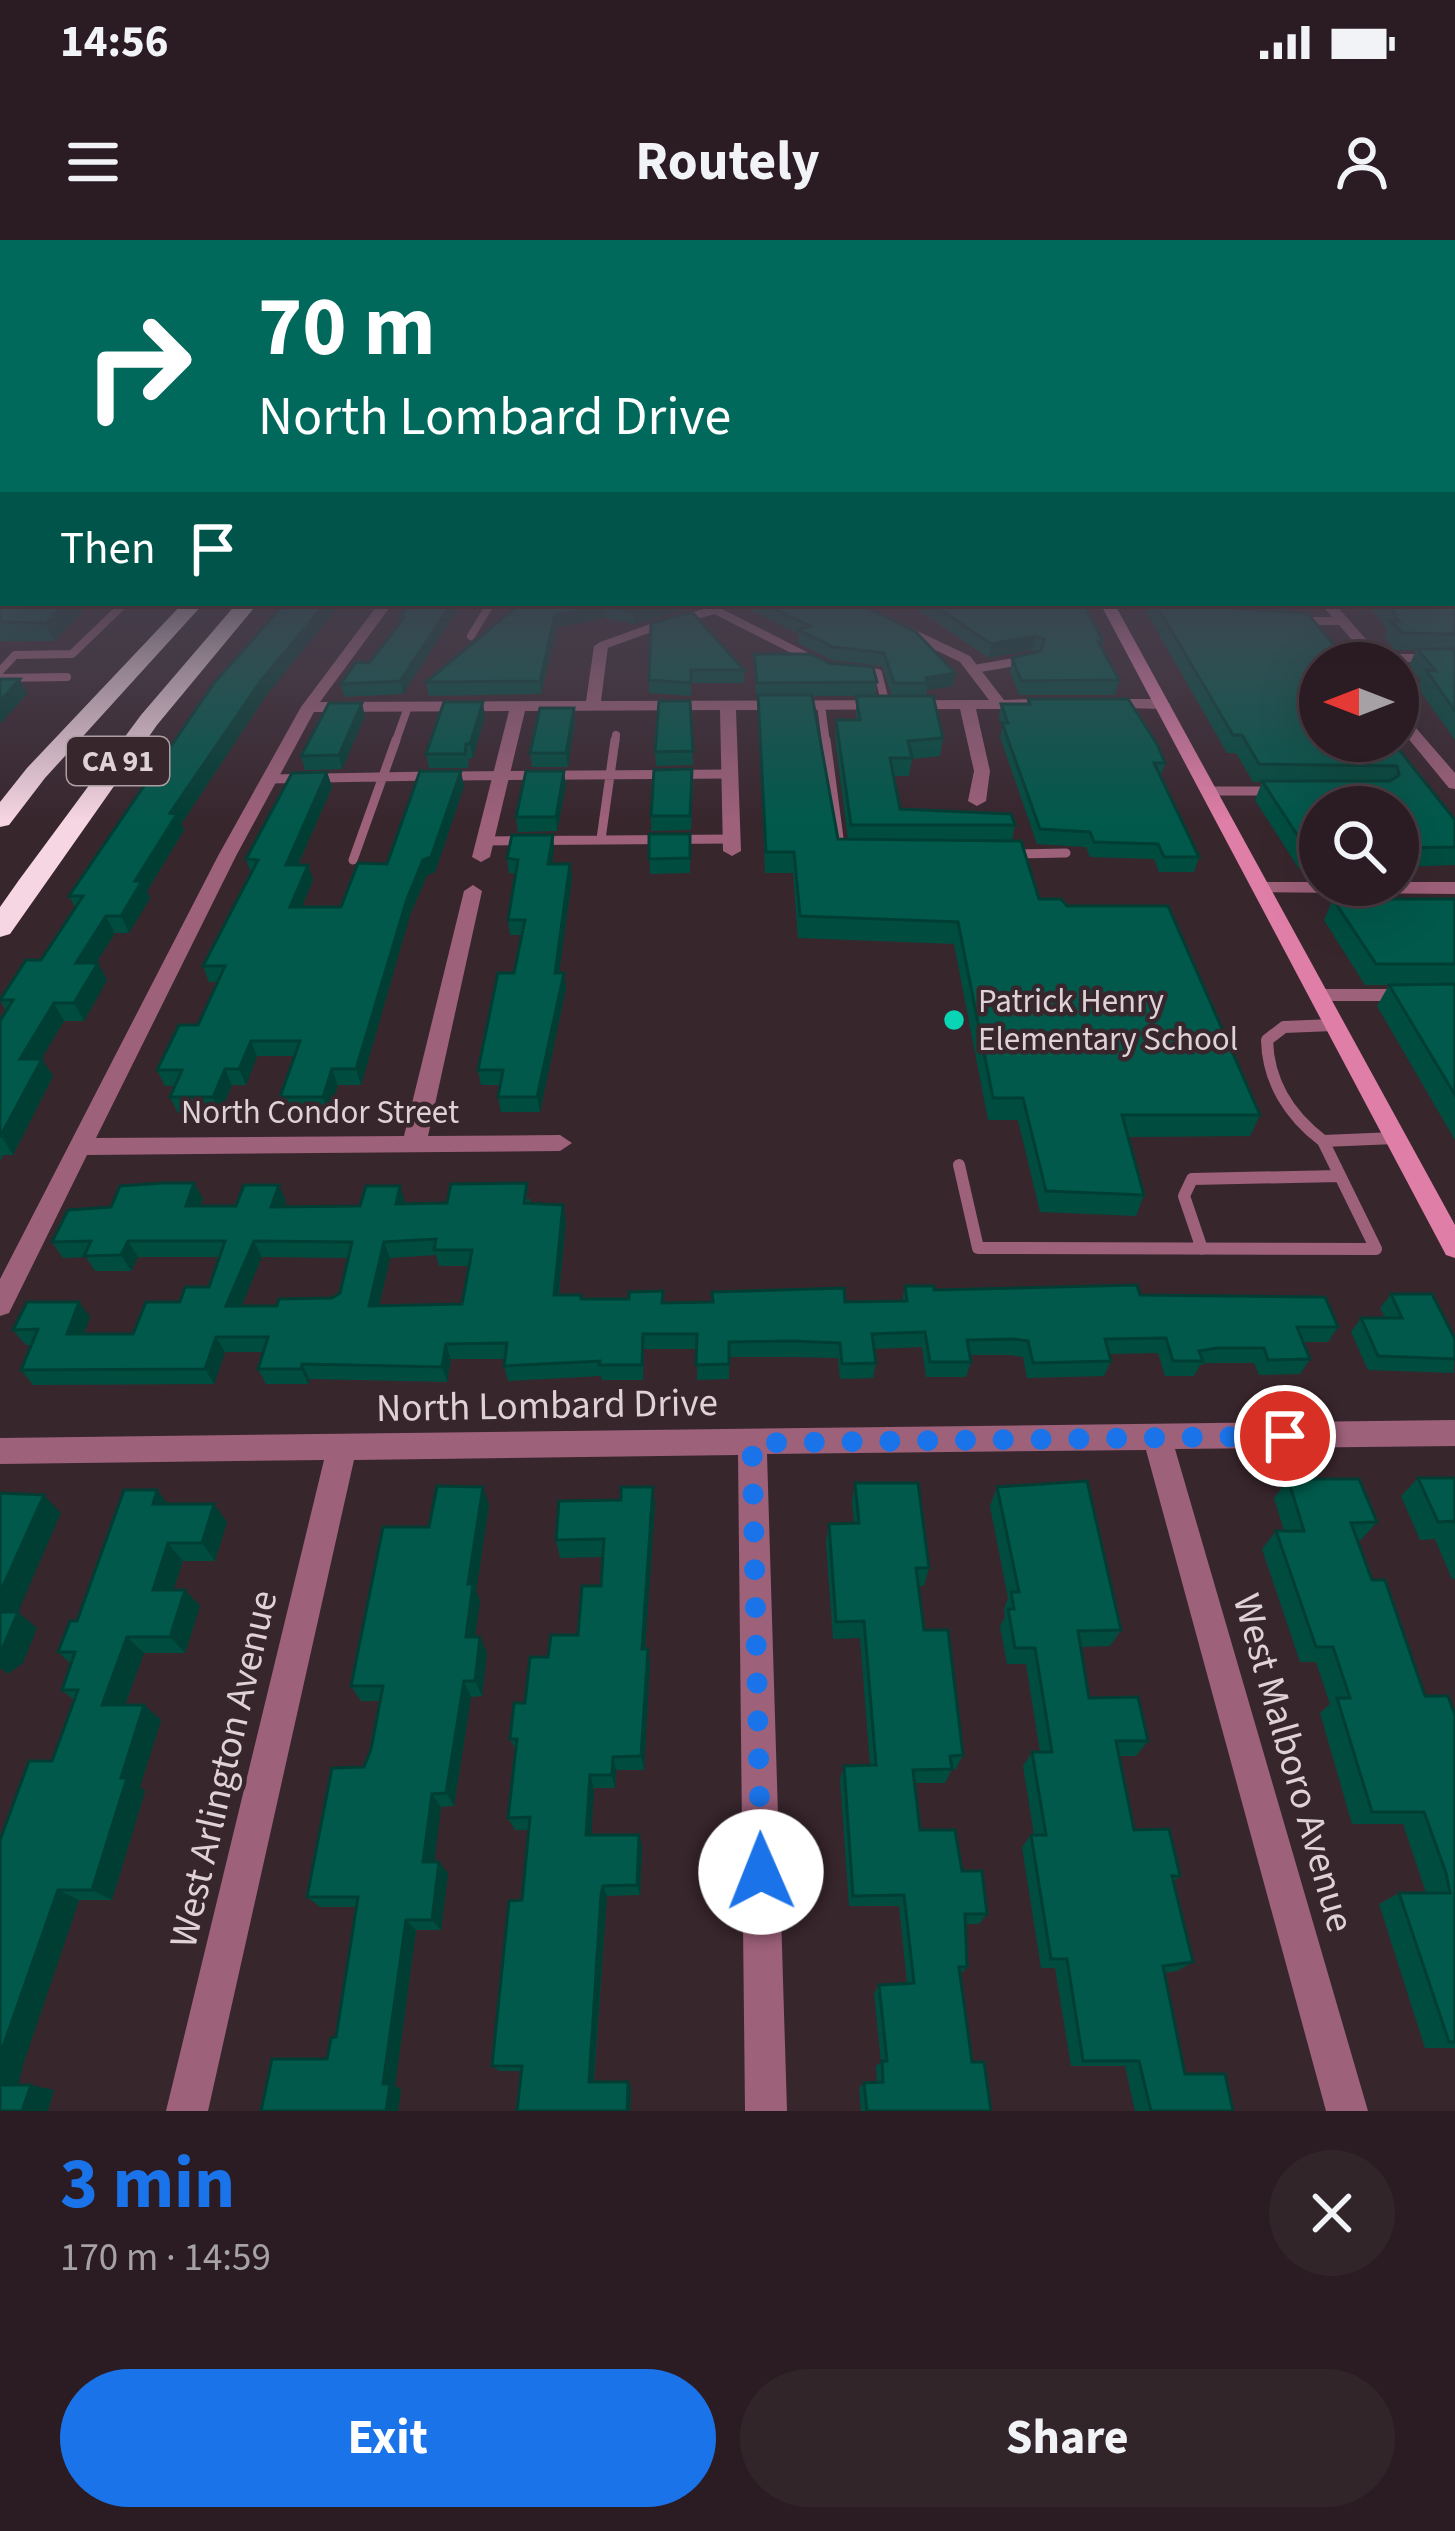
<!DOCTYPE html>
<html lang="en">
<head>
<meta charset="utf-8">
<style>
  body { margin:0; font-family:"Source Sans 3",sans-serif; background:#32252a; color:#f1f3f6; height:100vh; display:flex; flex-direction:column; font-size:45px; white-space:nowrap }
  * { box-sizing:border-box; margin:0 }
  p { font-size:39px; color:#a5a1a5 }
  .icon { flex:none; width:66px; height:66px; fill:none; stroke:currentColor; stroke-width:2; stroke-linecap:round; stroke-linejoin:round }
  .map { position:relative; height:1871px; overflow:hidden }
  .side { display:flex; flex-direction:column; background:#2a1c22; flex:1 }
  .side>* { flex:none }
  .top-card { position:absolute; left:0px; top:0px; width:1455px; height:366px; box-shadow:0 12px 48px #0002,0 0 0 3px #463a40; background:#00695c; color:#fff; overflow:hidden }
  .needle { width:78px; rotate:270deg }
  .tools { position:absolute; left:1299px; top:402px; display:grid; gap:24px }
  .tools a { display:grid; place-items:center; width:120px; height:120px; border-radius:50%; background:#2a1c22; box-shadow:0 12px 48px #0002,0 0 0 3px #463a40; font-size:60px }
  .pin { position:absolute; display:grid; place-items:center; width:102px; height:102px; color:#fff; margin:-51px; border:6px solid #fff; border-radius:50%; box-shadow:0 3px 12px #0007 }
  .me { position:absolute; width:132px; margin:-66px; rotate:359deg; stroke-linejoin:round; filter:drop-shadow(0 0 9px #0008) }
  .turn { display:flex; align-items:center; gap:42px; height:252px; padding:0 60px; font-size:54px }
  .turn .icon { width:156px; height:156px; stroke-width:2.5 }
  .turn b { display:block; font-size:84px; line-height:102px }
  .then { display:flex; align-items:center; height:114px; padding:0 60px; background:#0003; gap:24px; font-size:45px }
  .round { display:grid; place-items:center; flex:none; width:126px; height:126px; border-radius:63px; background:#32252a }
  .summary { display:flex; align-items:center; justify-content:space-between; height:204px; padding:0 60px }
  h1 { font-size:72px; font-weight:700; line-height:90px; color:#1a73e8 }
  .button { display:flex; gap:24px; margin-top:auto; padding:24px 60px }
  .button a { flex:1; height:138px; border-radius:72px; background:#1a73e8; color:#fff; font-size:48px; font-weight:700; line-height:138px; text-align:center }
  .button a+a { background:#32252a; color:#f1f3f6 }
  .status { display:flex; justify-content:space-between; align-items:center; height:84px; padding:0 60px; background:#2a1c22; direction:ltr }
  .status svg { height:33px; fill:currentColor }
  header { display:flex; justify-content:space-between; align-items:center; height:156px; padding:0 60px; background:#2a1c22; font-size:54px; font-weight:700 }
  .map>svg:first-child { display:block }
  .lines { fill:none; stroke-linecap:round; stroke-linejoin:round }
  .lane-far2 { stroke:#9e617a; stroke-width:8 }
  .lane-far1 { stroke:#9e617a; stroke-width:9 }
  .lane { stroke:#9e617a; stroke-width:12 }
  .street { fill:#9e617a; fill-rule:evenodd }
  .secondary { fill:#df7ea7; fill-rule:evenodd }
  .highway { fill:#f6d6e2; fill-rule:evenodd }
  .wall { fill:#004d40; fill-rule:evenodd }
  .shaded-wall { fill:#003e34 }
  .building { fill:#00594b; stroke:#003e34; stroke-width:3; fill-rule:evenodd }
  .route { stroke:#1a73e8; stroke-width:21; stroke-dasharray:0 37.8 }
  .poi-dot { fill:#09d5b5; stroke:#38262d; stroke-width:4.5 }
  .labels { text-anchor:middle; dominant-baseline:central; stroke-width:9; stroke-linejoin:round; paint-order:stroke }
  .shield { fill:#38262d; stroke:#ac9ea3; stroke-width:3 }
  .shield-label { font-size:30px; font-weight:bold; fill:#ded2d6 }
  .poi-label { font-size:33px; fill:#ded2d6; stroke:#38262d; text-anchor:start }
  .street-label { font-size:33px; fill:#ded2d6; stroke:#38262d }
  .near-street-label { font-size:39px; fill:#ded2d6; stroke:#38262d }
</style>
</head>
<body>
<div class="status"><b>14:56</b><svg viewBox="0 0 49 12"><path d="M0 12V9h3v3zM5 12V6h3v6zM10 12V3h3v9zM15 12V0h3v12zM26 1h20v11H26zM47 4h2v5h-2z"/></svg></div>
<header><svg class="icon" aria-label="menu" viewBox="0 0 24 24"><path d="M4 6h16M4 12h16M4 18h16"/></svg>Routely<svg class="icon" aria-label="person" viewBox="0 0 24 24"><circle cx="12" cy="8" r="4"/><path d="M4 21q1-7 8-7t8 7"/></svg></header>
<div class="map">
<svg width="1455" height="1871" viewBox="0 0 1455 1871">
  <rect width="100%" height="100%" fill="#38262d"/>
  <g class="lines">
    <path class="lane-far2" d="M682,379L715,370L810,418
      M1303,381H1344
      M471,396L488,368L483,363
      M601,406L662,384
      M1379,418H1455
      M974,429L1026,420
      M858,430L878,433L886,465
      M0,431L15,415L72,414L125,363
      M0,438L67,437
      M821,465L826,503
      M395,503L408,467
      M615,503L616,495"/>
    <path class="lane-far1" d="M826,500L841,613
      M451,536L730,534
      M270,539L430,536
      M1209,551H1273
      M601,599L615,500
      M485,601L731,599
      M1010,614L1066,613
      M353,620L396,500"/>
    <path class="lane" d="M1316,755H1400
      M1323,901C1290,876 1268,842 1267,800L1284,787L1333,785
      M959,925L978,1008L1376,1009L1323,901L1395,898
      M1202,1009L1184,956L1192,939L1339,936"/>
    <path class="street" d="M379,363H393L320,462L586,461L594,406L601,402L608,406L601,461L989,460L960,422L840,363H858L970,416L1004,460L1033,459L1041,464L1033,469H976L990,531L986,561L977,566L968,561L974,531L960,469L736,470L741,611L732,616L723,611L720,470L525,471L490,617L481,622L472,617L509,471L314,472L236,616L96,898L404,896L464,651L473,645L482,651L428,896L560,895L572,903L560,911L87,915L9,1073L0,1076V1039L218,616L301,467Z
      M1320,363H1334L1387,423H1372Z
      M1098,459H1162L1170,464L1162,469L1093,467L1090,464Z
      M1398,471L1403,473L1455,533V549L1449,548L1398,486Z
      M1261,642H1455V654L1254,652V644Z
      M1455,1180V1206L1175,1209L1368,1871H1326L1146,1210L767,1214L787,1871H745L738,1215L354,1220L208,1871H166L324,1220L0,1224V1198Z"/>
    <path class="secondary" d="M1100,363H1114L1455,985V1018L1446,1015Z"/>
    <path class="highway" d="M183,363H204L45,538L9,585L0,587V562L27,528Z
      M237,363H258L157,485L10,694L0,697V667L19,640L141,475Z"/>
  </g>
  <path class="wall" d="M0,320L91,363L54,401H0Z
    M1452,320H1455V500L1418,448L1421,440L1409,426L1416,410H1395L1384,398L1387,391L1381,380L1365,363H1452Z
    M410,363L403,454L344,457L341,444L369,423L400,383L399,378Z
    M521,363H680V371L634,384L604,378L557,387L541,454L429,456L426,442Z
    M736,363H858L955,433L953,446L927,450L926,456H892L882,426L832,420L798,403L799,394Z
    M908,363H1083L1103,401L1102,408L1119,440L1115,455H1019L1010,432L1012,418L1037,412L1033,410L989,418Z
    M1141,363H1291L1288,372L1346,419L1345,423H1320V501H1397L1395,505L1455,580V625L1398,627V567H1320V629H1299L1255,560L1262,542H1253L1236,513H1227Z
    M651,383L744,430V443H691V456L649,453Z
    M754,414L877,442L875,456H812L838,599L848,600L835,497L836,480H856V456L943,498L940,516L912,519L909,536H893L900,569L1015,585L1012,601L1039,659L1260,875L1250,896L1128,897L1144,955L1136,976L1040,972L1018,880H988L954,704L798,698L793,633H765L758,456H756Z
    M265,457L181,584L184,590L147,651L150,658L129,693H115L96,723H98L107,740L84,781H64L41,819L53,836L13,915H3L0,921V781L6,771L0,760L41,720L75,667L69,656Z
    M1028,459L1165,523L1161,536L1199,617L1194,632H1159L1154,619L1090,617L1086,607L1037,604L1000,497L1002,487L999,478L1001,464H1027Z
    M690,461L693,525L656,526L655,512Z
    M365,476L342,529L305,530L301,516Z
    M485,476L473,518H469L468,528H429L426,514Z
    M575,481L568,527H532L530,513Z
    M327,532L332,547L298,625H308L313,640L302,667H341L464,546L435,632L427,635L410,675L361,845H338L328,873H286L280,857L295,816H257L246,845H232L220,873H178L170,857L175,846H165L157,830L198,785L218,742H209L203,726L251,633L246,619Z
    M693,543L691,590L651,591V576Z
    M566,545L557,591L518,592L516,577Z
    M649,594H690V633L650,634Z
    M553,595L554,609L552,624H570L572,638L559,733H564L566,748L540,872H501L498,857L500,845H481L478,830L514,733L522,695H510L508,680L515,634L509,633L507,618Z
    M1333,659H1455V900L1377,766L1389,745H1405H1365L1324,680Z
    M194,943L203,959L200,966H236L286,961L284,967L360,966L400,946L405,964L530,959V963L566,981L559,1055L582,1059H629L663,1051L664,1063L902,1061L905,1046L934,1050L1140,1055L1338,1087L1328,1102H1303L1310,1119L1300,1134L1259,1135L1254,1123H1208L1200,1125L1194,1136H1165L1158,1113L1109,1114L1111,1121L1104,1136L1027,1138L1023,1117L1010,1115H969L971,1122L966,1137H926L922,1107L874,1109L876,1123L873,1138L840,1139L838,1118L790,1117H729V1139L697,1140V1109H644L643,1140H602L601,1136L508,1141L504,1126L505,1119H451L447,1142L310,1139L308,1144H266L258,1129L263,1112H225L214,1144L33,1145L21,1130L31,1105H26L13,1090L90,1077L84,1094H133L180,1062L209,1047L220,1017H138L131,1031H95L86,1017L63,1018L52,1002L111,967ZM436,1015L439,1026H469L462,1064L379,1066L390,1018ZM262,1017L349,1018L340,1053L332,1058L277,1066H241Z
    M1391,1054L1455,1099L1454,1133L1368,1130L1351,1092L1361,1078H1385L1380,1068Z
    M1418,1238H1455V1339H1452L1435,1299L1420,1300L1401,1256Z
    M1288,1239L1377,1282L1361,1300H1357L1372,1340L1425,1456L1455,1475V1808H1425L1379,1664L1399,1653H1426L1403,1584H1352L1320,1473L1330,1464L1316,1422H1300L1262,1309L1276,1291H1284L1274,1258Z
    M855,1243L929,1328L924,1346H919L924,1390L963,1515L956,1529H952L945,1543H915L920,1590L962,1631L987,1674L979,1684H965L967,1727L960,1735L972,1822L991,1871H861L859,1848L864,1843H877L876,1826L881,1822L874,1753L879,1745L907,1743L899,1666H849L840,1539L844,1526L870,1525L860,1398L833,1399L826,1302L829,1284L854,1283L852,1262Z
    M621,1247H653L655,1265L645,1409H648L650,1424L644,1530H616L615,1548H594L591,1595H639L642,1607L640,1655L607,1656L594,1842H628L631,1847L630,1871H517L522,1831H500L492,1826L509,1661L522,1660L529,1590H515L508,1578L516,1511L510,1499L514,1463H525L530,1417H548L551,1395H578L582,1346H601L603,1317L560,1318L556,1300L559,1261L621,1260Z
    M997,1247L1121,1390L1110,1406L1081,1407L1089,1458L1148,1501L1136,1516H1119L1134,1590L1180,1636L1174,1641L1193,1722L1177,1731L1164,1733L1185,1834L1233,1871H1135L1125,1826H1071L1055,1728H1041L1022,1607L1031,1595H1034L1023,1526L1032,1512H1040L1026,1424H1007L1000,1386L1005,1377L1004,1369L1008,1358L990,1266Z
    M168,1264L227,1282L215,1321H183L173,1350L200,1366L185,1413H144L125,1465H144L161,1480L140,1547L145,1551L112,1660H79L24,1822L18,1845L54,1850L48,1871H0L52,1521L74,1460L62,1450L71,1424L58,1412L77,1381Z
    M489,1265L476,1351L480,1361L475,1397H480L487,1413L482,1456L471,1457L454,1566L441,1567L434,1622L448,1633L441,1690H416L395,1846L401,1849L398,1871H261L327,1819L336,1797L357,1667H320L307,1657L371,1509L380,1461H361L351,1446L429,1287Z"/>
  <path class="shaded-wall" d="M65,363H91L54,401L46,383Z
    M326,363H341L265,457L181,584L184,590L147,651L150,658L129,693L121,676L135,641L170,573L260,442Z
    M452,363H462L403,454L400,441Z
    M662,363H680V371L634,384L633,371Z
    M603,366L604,378L557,387L541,454L540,441L555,375Z
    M1035,396L1033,410L989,418L991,404Z
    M955,433L953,446L927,450L926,438Z
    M20,439L27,454L0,484V461Z
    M483,462L485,476L473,518L470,504Z
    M362,463L365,476L342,529L339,515Z
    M574,468L575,481L568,527L566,513Z
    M461,531L464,546L435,632L427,635L410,675L361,845L356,829L407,659Z
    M564,531L566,545L557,591L556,577Z
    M327,532L332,547L291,640L286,625Z
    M553,595L554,609L550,639L548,624Z
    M570,624L572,638L557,748L555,733Z
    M308,625L313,640L295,683L290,667Z
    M106,676L115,693L85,740L76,723Z
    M98,723L107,740L84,781L74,763Z
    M564,733L566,748L540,872L537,857Z
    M54,763L64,781L31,836L20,819Z
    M251,801L257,816L246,845L239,829Z
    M42,819L53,836L13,915L2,897Z
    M225,829L232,845L220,873L213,857Z
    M332,829L338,845L328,873L323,857Z
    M194,943L203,959L194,982L186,966Z
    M279,945L286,961L278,982L271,967Z
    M400,946L405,962L401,980L396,964Z
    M563,965L566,981L557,1071L554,1055Z
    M128,1001L138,1017L131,1031L121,1015Z
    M254,1001L262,1017L235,1081L226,1066Z
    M384,1002L390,1018L375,1082L369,1066Z
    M79,1062L90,1077L78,1110L67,1094Z
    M216,1097L225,1112L214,1144L205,1129Z
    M446,1104L451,1119L447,1142L442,1127Z
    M302,1124L310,1139L308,1144L301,1129Z
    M483,1247L489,1265L476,1351L480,1361L473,1413L466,1397L468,1344Z
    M653,1247L655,1265L644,1425L642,1409Z
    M157,1250L172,1269L153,1264Z
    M44,1255L61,1273L18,1372L37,1388L23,1423L8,1434L0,1428V1353Z
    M214,1264L227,1282L215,1321L202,1303Z
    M168,1303L183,1321L168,1366L153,1350Z
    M185,1350L200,1366L185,1413L170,1397Z
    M127,1397L144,1413L119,1480L102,1465Z
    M480,1397L487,1413L482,1456L475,1441Z
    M648,1409L650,1424L644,1530L641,1516Z
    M464,1441L471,1457L454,1566L446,1553Z
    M144,1465L161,1480L140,1547L145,1551L112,1660L92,1650L121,1538Z
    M613,1517L616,1530L615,1548L612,1535Z
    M590,1535L594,1548L591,1607L586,1595Z
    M432,1554L441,1567L433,1633L423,1622Z
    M639,1595L642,1607L640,1655L637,1645Z
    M439,1622L448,1633L441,1690L432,1680Z
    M603,1646L607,1656L593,1847L589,1842Z
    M58,1650L79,1660L24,1822L17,1850L0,1847V1815Z
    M406,1680L416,1690L395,1846L401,1849L398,1871H386L383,1844Z
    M628,1842L631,1847L630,1871H627Z
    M31,1845L54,1850L48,1871H22Z"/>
  <path class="building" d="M0,320H3V363H65L46,383L0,382Z
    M1452,320H1455V341H1452Z
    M1452,359L1455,362V394L1402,393L1391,381H1399L1387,363H1452Z
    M285,363H326L260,442L170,573L177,574L135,641H142L121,676H106L76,723H98L74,763H54L20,819H42L0,897V781L13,760H0L26,720H41L83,656H69L214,443Z
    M410,363H452L400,441L341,444L356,422L369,423L404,378H399Z
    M521,363H662L633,371L603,366L555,375L540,441L426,442Z
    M762,363H858L916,392L955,433L926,438L928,443H894L884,413L833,407L799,390L810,386Z
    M930,363H1083L1103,401H1098L1119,440L1021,441L1012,418L1041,411L1044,399L1035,396L991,404Z
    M1155,363H1236L1237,369L1307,373L1346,419H1342L1345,423H1320V501H1392L1455,580V607L1398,608V567H1320V610H1307L1262,541H1390L1399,535L1397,526L1259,524L1242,495H1233Z
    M692,372L744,430H691V443L649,440L651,383Z
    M1417,409H1455V471L1426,430L1436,431Z
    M754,414H810L829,423L873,427L877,442L757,443Z
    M0,439H20L0,461Z
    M758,455H812L838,599L1021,601L1039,659H1061L1067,666H1168L1260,875H1122L1144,955L1046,951L1023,858H993L958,682L800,676L794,612H766Z
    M856,456H933L943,498L908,501L912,518H890L900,569L1011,574L1015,585H851L836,480H860Z
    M1028,459H1128L1157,504L1165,523H1154L1199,617H1164L1158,604L1094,602L1090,592L1040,589L1002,483H1008L1001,464H1030Z
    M659,461H690L693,511L655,512Z
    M444,462H483L470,504H466L465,514H426Z
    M329,463H362L339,515L301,516Z
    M540,468H574L566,513H530Z
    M692,529L690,576H651L654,530Z
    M420,531H461L431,617L423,620L407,659L356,829H332L323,857H280L300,801H251L239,829H225L213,857H170L182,830H157L179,785H198L225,726H203L258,620L246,619L292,533L327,532L286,625H308L290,667H341L358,623L387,624Z
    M526,531H564L556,577H516Z
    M649,594H690V618L649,619Z
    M512,595H553L548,624H570L555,733H564L537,857H498L503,830H478L498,733H514L525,680H508L518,620L507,618Z
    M1333,659H1455V724H1376Z
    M1455,744V855L1389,745Z
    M163,943H194L186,966H236L244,945H279L271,967L360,966L366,946H400L396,964L447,963L451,944L527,943L524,963L563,965L554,1055H581V1059H629V1052L663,1051L662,1063L713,1062L712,1052L844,1048L845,1062L907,1061L905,1046H934V1050L1137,1045L1140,1055L1325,1057L1338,1087H1297L1310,1119L1268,1120L1264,1108H1217L1199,1111L1203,1121H1173L1166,1098L1105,1099L1111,1121L1033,1123L1028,1101L1015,1099L967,1100L971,1122H930L925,1092L872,1094L876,1123L842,1124L840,1103L791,1101L729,1102V1124L696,1125L697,1094H643L642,1125H599L600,1121L504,1126L507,1103L446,1104L442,1127L302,1124L301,1129H258L268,1097H216L205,1129L21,1130L38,1089L13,1090L27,1062H79L67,1094H133L146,1062H180L185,1047H209L225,1001H128L121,1015L84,1016L91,1001L52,1002L68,970L111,967L120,946ZM436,999L434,1010H472L462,1064L369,1066L384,1002ZM254,1001L352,1002L340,1053L332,1058L279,1059L277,1066H226Z
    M1391,1054H1432L1455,1099V1119L1378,1116L1361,1078H1402Z
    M1418,1238H1455V1284L1454,1281L1438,1282Z
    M1288,1239H1359L1377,1282L1351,1283L1372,1340H1385L1425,1456H1448L1455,1475V1802H1449L1399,1653H1450L1446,1633L1424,1572H1372L1337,1458H1350L1333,1407H1316L1276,1291H1304Z
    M1087,1241L1121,1390L1078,1391L1089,1458L1138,1457L1148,1501H1116L1134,1590L1169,1589L1180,1636H1172L1193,1722L1163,1726L1185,1834H1225L1233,1871H1151L1139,1821H1083L1067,1719H1051L1031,1595H1046L1032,1512H1052L1035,1408H1015L1008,1369H1014L1011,1352H1019L997,1247Z
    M855,1243H918L929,1328H916L924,1390H948L963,1515L950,1516L952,1529L913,1530L920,1590H955L962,1631H982L987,1674H965L967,1727H959L972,1822H984L991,1871H867L864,1843L883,1842L882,1821H887L879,1745L914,1743L904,1655L853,1656L844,1526L876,1525L864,1381L836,1382L829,1284L859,1283Z
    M437,1246L483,1247L468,1344H473L466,1397H480L475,1441H464L446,1553L432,1554L423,1622H439L432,1680H406L383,1844H390L386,1871H261L272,1819H327L331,1798L336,1797L358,1657H307L332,1528L364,1527L371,1509L383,1446H351L383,1287H429Z
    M621,1247H653L642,1409H648L641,1516L613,1517L612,1535H590L586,1595H639L637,1645L603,1646L601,1656L589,1842H628L627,1871H517L522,1826H492L509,1661L522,1660L530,1577L508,1578L517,1499H510L514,1463H525L530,1417H548L551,1395H578L582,1346H601L604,1299L556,1300L559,1261L621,1260Z
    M124,1250H157L153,1264H214L202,1303H168L153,1350H185L170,1397H127L102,1465H144L121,1538H127L92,1650H58L0,1815V1600L29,1521H52L78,1450H62L75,1412H58L70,1381H77Z
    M0,1253L44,1255L0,1353Z
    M0,1372H18L3,1407L0,1409Z
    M0,1845H31L22,1871H0Z"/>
  <linearGradient id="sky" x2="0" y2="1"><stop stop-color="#1f1519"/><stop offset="0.55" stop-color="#4d4757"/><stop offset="1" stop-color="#4d4757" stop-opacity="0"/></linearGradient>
  <rect width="1455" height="582" fill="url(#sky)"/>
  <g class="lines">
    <path class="route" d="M761,1632L752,1203L1285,1196"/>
  </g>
  <circle class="poi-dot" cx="954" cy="780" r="12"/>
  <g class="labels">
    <rect class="shield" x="67" y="497" width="102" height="48" rx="9"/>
    <g class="shield-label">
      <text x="118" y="521">CA 91</text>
    </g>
    <g class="poi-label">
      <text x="978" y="761">Patrick Henry<tspan x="978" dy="38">Elementary School</tspan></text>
    </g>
    <g class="street-label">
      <text x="320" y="872">North Condor Street</text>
    </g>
    <g class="near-street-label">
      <text transform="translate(547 1166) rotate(-1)">North Lombard Drive</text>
      <text transform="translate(1293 1523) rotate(74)">West Malboro Avenue</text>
      <text transform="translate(224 1529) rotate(-77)">West Arlington Avenue</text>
    </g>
  </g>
</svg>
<div class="tools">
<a><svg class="needle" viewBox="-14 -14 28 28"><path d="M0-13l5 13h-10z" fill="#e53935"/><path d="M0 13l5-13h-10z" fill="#a5a1a5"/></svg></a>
<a><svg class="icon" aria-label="search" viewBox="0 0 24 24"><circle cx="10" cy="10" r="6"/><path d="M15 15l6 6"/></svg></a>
</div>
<div class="pin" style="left:1285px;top:1196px;background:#d93025"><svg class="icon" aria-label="arrive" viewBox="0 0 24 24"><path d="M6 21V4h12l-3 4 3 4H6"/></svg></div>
<svg class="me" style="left:761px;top:1632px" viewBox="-20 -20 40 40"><circle r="19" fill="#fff"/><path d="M0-13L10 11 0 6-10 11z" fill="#1a73e8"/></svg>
<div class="top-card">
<div class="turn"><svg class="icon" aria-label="right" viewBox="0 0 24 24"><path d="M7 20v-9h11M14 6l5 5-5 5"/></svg><div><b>70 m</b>North Lombard Drive</div></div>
<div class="then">Then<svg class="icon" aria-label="arrive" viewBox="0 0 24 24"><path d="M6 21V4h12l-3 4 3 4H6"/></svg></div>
</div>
</div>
<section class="side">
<div class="summary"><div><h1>3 min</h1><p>170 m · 14:59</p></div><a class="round"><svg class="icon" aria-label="close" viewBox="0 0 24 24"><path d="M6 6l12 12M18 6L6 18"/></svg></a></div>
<div class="button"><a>Exit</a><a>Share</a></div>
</section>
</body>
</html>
